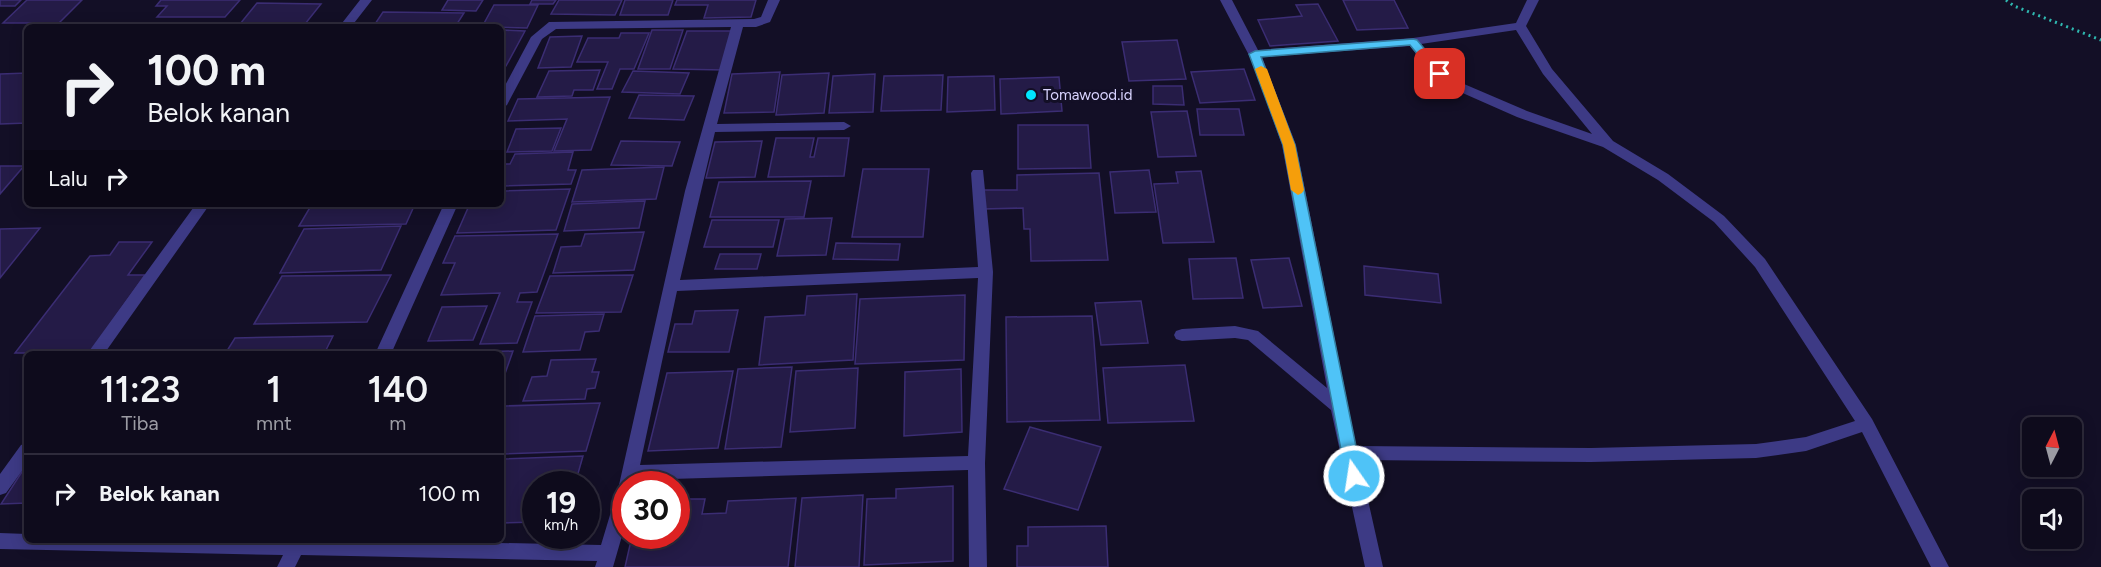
<!DOCTYPE html>
<html lang="id">
<head>
<meta charset="utf-8">
<style>
  body { margin:0; font-family:Figtree,sans-serif; background:#1c1929; color:#f1f3f6; height:100vh; display:flex; flex-direction:column; font-size:22px; white-space:nowrap }
  * { box-sizing:border-box; margin:0 }
  p { font-size:20px; color:#9b9ba3 }
  .icon { flex:none; width:33px; height:33px; fill:none; stroke:currentColor; stroke-width:2; stroke-linecap:round; stroke-linejoin:round }
  .map { position:relative; flex:1; overflow:hidden }
  .panel { position:absolute; left:24px; top:351px; width:480px; height:192px; display:flex; flex-direction:column; background:#0e0b1c; border-radius:9px; box-shadow:0 3px 15px #0003,0 0 0 2px #2e2b3b }
  .panel>* { flex:none }
  .banner { position:absolute; left:24px; top:24px; width:480px; height:183px; border-radius:9px; box-shadow:0 3px 15px #0003,0 0 0 2px #2e2b3b; background:#0e0b1c; color:#f1f3f6; overflow:hidden }
  .needle { width:39px; rotate:6deg }
  .controls { position:absolute; left:2022px; top:417px; display:grid; gap:12px }
  .controls a { display:grid; place-items:center; width:60px; height:60px; border-radius:9px; background:#0e0b1c; box-shadow:0 3px 15px #0003,0 0 0 2px #2e2b3b; font-size:30px }
  .speed { position:absolute; left:522px; top:471px; display:flex; gap:12px; font-size:30px; font-weight:700; text-align:center }
  .speed>* { display:grid; place-content:center; width:78px; height:78px; border-radius:50%; background:#0e0b1c; box-shadow:0 3px 15px #0003,0 0 0 2px #2e2b3b; line-height:1 }
  .speed small { font-size:15px; font-weight:400 }
  .speed .limit { border:9px solid #d22; background:#fff; color:#111 }
  .pin { position:absolute; display:grid; place-items:center; width:51px; height:51px; color:#fff; margin:-26px; border-radius:12px; box-shadow:0 3px 9px #0006 }
  .me { position:absolute; width:66px; margin:-33px; rotate:347deg; stroke-linejoin:round; filter:drop-shadow(0 0 4px #0008) }
  .turn { display:flex; align-items:center; gap:21px; height:126px; padding:0 24px; font-size:27px }
  .turn .icon { width:78px; height:78px; stroke-width:2.5 }
  .turn b { display:block; font-size:42px; line-height:51px }
  .then { display:flex; align-items:center; height:57px; padding:0 24px; background:#0003; gap:12px; font-size:22px }
  .eta { display:flex; justify-content:space-evenly; align-items:center; height:102px; text-align:center }
  .eta b { font-size:36px; font-weight:600; line-height:42px }
  ul { padding:0; list-style:none }
  li { display:flex; align-items:center; gap:18px; height:78px; padding:0 24px; border-top:2px solid #2e2b3b }
  li div { flex:1 }
  li b { display:block; font-size:22px }
  li em { font-style:normal }
  .map>svg:first-child { display:block }
  .building { fill:#241b47; stroke:#3b2d73; stroke-width:1.5 }
  .lines { fill:none; stroke-linecap:round; stroke-linejoin:round }
  .path { stroke:#2fb8b0; stroke-width:3; stroke-dasharray:2 4; stroke-linecap:butt }
  .minor { fill:#3d3a85; fill-rule:evenodd }
  .route { fill:#4fc3f7; stroke:#337fa1; stroke-width:1.5 }
  .slow { fill:#f59e0b }
  .poi-dot { fill:#00e5ff; stroke:#130f26; stroke-width:2 }
  .labels { text-anchor:middle; dominant-baseline:central; stroke-width:6; stroke-linejoin:round; paint-order:stroke }
  .poi-label { font-size:15px; fill:#d9d4ff; stroke:#130f26; text-anchor:start }
</style>
</head>
<body>
<div class="map">
<svg width="2101" height="567" viewBox="0 0 2101 567">
  <rect width="100%" height="100%" fill="#130f26"/>
  <path class="building" d="M0,0H21L15,6H0Z
    M27,0H82L59,23H3Z
    M161,0H240L225,17H157L167,6H156Z
    M448,0H483L476,11L442,10Z
    M532,0H556L553,4H530Z
    M559,0H622L615,15L551,14Z
    M625,0H673L668,15H620Z
    M677,0H756L751,17L704,18L708,5H675Z
    M1343,0H1394L1408,28L1357,30Z
    M257,3L321,4L305,24H240Z
    M1318,4L1338,41L1270,46L1258,20L1302,16L1296,5Z
    M494,5H538L527,28L482,27Z
    M383,12L464,13L455,27H373Z
    M501,30L525,31L506,66L501,65Z
    M652,30H683L670,69H638Z
    M687,31H736L724,70L673,69Z
    M621,33H649L634,69H620L612,89H597L608,62H577L588,38H619Z
    M582,36L571,67L538,68L550,37Z
    M1177,40L1186,79L1129,81L1122,42Z
    M1244,69L1255,100L1200,103L1191,72Z
    M600,70L593,90H574L572,96L537,97L549,71Z
    M633,71L689,73L680,94L622,92Z
    M780,72L774,112L724,113L732,74Z
    M27,73V123L0,124V74Z
    M829,73L824,113L776,115L782,75Z
    M875,74L873,112L829,113L833,76Z
    M943,75L941,110L881,111L884,76Z
    M994,76L995,110L947,112L948,77Z
    M1059,77L1062,111L1001,114L1000,79Z
    M1153,86H1182L1184,105L1153,104Z
    M639,95L694,96L684,120L629,118Z
    M610,97L591,150L554,151L567,119L508,121L518,99Z
    M1197,109H1239L1244,135H1200Z
    M1187,111L1196,156L1158,157L1151,112Z
    M1018,125H1088L1091,168L1018,169Z
    M561,128L552,151L507,152L516,129Z
    M776,138H814L810,157H814L818,138H849L844,176L768,177Z
    M621,141L680,142L672,166L611,165Z
    M762,141L755,177L706,178L715,142Z
    M573,152L568,170H576L571,184L501,186V173L505,164H510L515,154Z
    M0,166H24L0,194Z
    M664,167L656,199L572,202L582,170Z
    M863,169H929L923,237H852Z
    M1149,170L1156,212L1115,213L1110,172Z
    M1201,171L1214,242L1163,243L1154,184L1178,183L1176,172Z
    M1099,173L1108,260L1031,261L1030,229H1024L1023,208L983,209L984,190H1017V175Z
    M811,181L804,217H710L719,182Z
    M570,189L556,230L457,233L468,208L496,207L497,204H501L502,191Z
    M645,201L639,228L564,231L572,204Z
    M312,204H415L406,224L299,226Z
    M832,218L826,255L777,256L785,219Z
    M712,220H779L773,247H704Z
    M401,226L381,270L280,273L304,229Z
    M40,228L0,278V229Z
    M644,232L634,270L553,273L561,247L581,246L585,234Z
    M558,234L537,292L520,293L517,302H532L517,343L480,344L500,293L441,295L455,263H443L455,236Z
    M119,242H152L128,275H145L90,353H15L90,256L110,255Z
    M836,243L900,244L898,260L833,259Z
    M720,254H761L757,269H715Z
    M1236,258L1243,298L1193,299L1189,259Z
    M1289,258L1302,306L1263,308L1251,260Z
    M1364,266L1438,274L1441,303L1365,295Z
    M391,275L367,322L254,324L282,276Z
    M633,275L621,312L536,313L550,276Z
    M857,294L853,360L759,365L765,317L805,315L807,296Z
    M965,295L964,360L855,364L860,299Z
    M1141,301L1148,343L1101,345L1095,303Z
    M487,306L473,340L428,341L442,307Z
    M738,310L729,352H668L675,324H692L695,311Z
    M604,314L599,331L585,332L580,350L523,352L535,316Z
    M1092,316L1100,420L1007,422L1006,317Z
    M333,336L324,354H225L235,338Z
    M513,351L501,385V354H414Z
    M596,359L592,372H599L595,388L587,389L585,399L523,401L532,377L547,376L551,360Z
    M1185,365L1194,421L1108,423L1103,368Z
    M792,367L781,447L725,449L738,369Z
    M858,368L855,428L790,432L796,371Z
    M961,369L962,432L904,436L905,372Z
    M733,371L718,448L648,451L667,373Z
    M600,403L586,451L501,454V415L504,406Z
    M1030,427L1101,447L1078,510L1004,489Z
    M583,456L575,484H536V522L501,523V459Z
    M27,464V503L1,504Z
    M953,486V561L864,565L867,499L896,498V489Z
    M676,488H681L679,499H705L702,514L726,513L728,501L796,498L788,567H625L632,536H676Z
    M863,495L859,567H795L802,498Z
    M1106,526L1108,567H1017V546H1028V527Z"/>
  <g class="lines">
    <path class="path" d="M2006,0L2014,6L2101,40"/>
    <path class="minor" d="M360,0H372L351,27H339Z
      M768,0H780L770,22L756,27H743L717,124L844,122L851,126L844,130L715,132L680,280L978,267L971,173L973,170H983L993,272L985,463L987,567H969L968,470L637,480L635,484H626V522L613,567H595L597,561L301,555L295,567H277L283,555L0,549V533L27,534V540H356L601,545L619,485L685,191L731,27L556,29L542,39L507,105L501,109V93L531,37L549,22L754,19L761,17ZM978,278L968,456L640,465L677,291Z
      M1220,0H1232L1258,50L1413,38L1516,23L1527,0H1539L1526,26L1552,69L1613,141L1668,174L1724,216L1765,259L1872,419L1949,567H1931L1862,432L1806,451L1756,458L1591,462L1359,460L1383,567H1365L1331,410L1248,340L1235,338L1182,341L1176,339L1174,335L1176,331L1182,329L1235,326L1258,331L1327,388L1282,145L1252,61ZM1516,30L1543,74L1592,134L1527,111L1457,81L1434,61L1421,44ZM1410,46L1426,67L1449,87L1517,117L1603,147L1658,180L1714,222L1755,267L1855,421L1806,437L1756,444L1591,448L1356,446L1296,145L1262,57Z
      M196,204H210L104,354H87Z
      M444,204H458L391,354H375Z
      M27,443V464L6,493L0,495V474L21,445Z"/>
  </g>
  <path class="route" d="M1413,39L1417,40L1444,72V77H1436L1410,45L1261,57L1295,145L1362,476L1360,480L1354,482L1349,480L1346,476L1283,145L1249,54L1255,51Z"/>
  <path class="slow" d="M1261,66L1267,69L1295,145L1304,190L1302,193L1298,195L1291,190L1283,145L1255,69Z"/>
  <circle class="poi-dot" cx="1031" cy="95" r="6"/>
  <g class="labels">
    <g class="poi-label">
      <text x="1043" y="95">Tomawood.id</text>
    </g>
  </g>
</svg>
<div class="controls">
<a><svg class="needle" viewBox="-14 -14 28 28"><path d="M0-13l5 13h-10z" fill="#e53935"/><path d="M0 13l5-13h-10z" fill="#9b9ba3"/></svg></a>
<a><svg class="icon" aria-label="sound" viewBox="0 0 24 24"><path d="M4 9h4l5-4v14l-5-4H4zM17 9q2 3 0 6"/></svg></a>
</div>
<div class="speed"><div>19<small>km/h</small></div><div class="limit">30</div></div>
<div class="pin" style="left:1440px;top:74px;background:#d93025"><svg class="icon" aria-label="arrive" viewBox="0 0 24 24"><path d="M6 21V4h12l-3 4 3 4H6"/></svg></div>
<svg class="me" style="left:1354px;top:476px" viewBox="-20 -20 40 40"><circle r="17" fill="#4fc3f7" stroke="#fff" stroke-width="3"/><path d="M0-11L8 9 0 5-8 9z" fill="#fff"/></svg>
<div class="banner">
<div class="turn"><svg class="icon" aria-label="right" viewBox="0 0 24 24"><path d="M7 20v-9h11M14 6l5 5-5 5"/></svg><div><b>100 m</b>Belok kanan</div></div>
<div class="then">Lalu<svg class="icon" aria-label="right" viewBox="0 0 24 24"><path d="M7 20v-9h11M14 6l5 5-5 5"/></svg></div>
</div>
<section class="panel">
<div class="eta">
<div><b>11:23</b><p>Tiba</p></div>
<div><b>1</b><p>mnt</p></div>
<div><b>140</b><p>m</p></div>
</div>
<ul>
<li><svg class="icon" aria-label="right" viewBox="0 0 24 24"><path d="M7 20v-9h11M14 6l5 5-5 5"/></svg><div><b>Belok kanan</b></div><em>100 m</em></li>
</ul>
</section>
</div>
</body>
</html>
